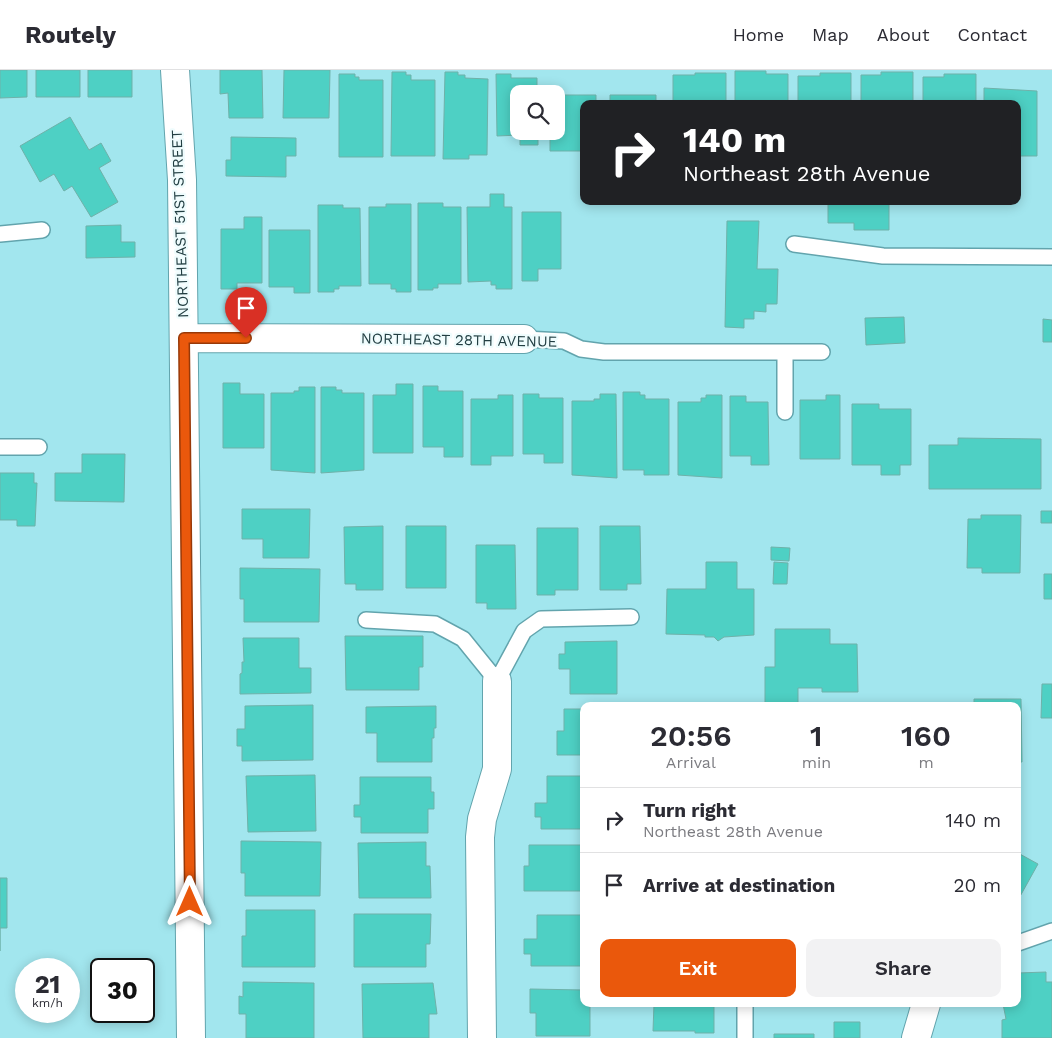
<!DOCTYPE html>
<html lang="en">
<head>
<meta charset="utf-8">
<style>
  body { margin:0; font-family:"Work Sans",sans-serif; background:#f2f2f3; color:#2b2b33; height:100vh; display:flex; flex-direction:column; font-size:19px; white-space:nowrap }
  * { box-sizing:border-box; margin:0 }
  p { font-size:16px; color:#7c7c81 }
  .icon { flex:none; width:28px; height:28px; fill:none; stroke:currentColor; stroke-width:2; stroke-linecap:round; stroke-linejoin:round }
  .map { position:relative; flex:1; overflow:hidden }
  .sheet { position:absolute; left:580px; top:632px; width:441px; height:305px; display:flex; flex-direction:column; background:#fff; border-radius:10px; box-shadow:0 2px 12px #0003 }
  .sheet>* { flex:none }
  .guide { position:absolute; left:580px; top:30px; width:441px; height:105px; border-radius:10px; box-shadow:0 2px 12px #0003; background:#202124; color:#fff; overflow:hidden }
  .fabs { position:absolute; left:510px; top:15px; display:grid; gap:10px }
  .fabs a { display:grid; place-items:center; width:55px; height:55px; border-radius:10px; background:#fff; box-shadow:0 2px 12px #0003; font-size:25px }
  .speed { position:absolute; left:15px; top:888px; display:flex; gap:10px; font-size:25px; font-weight:700; text-align:center }
  .speed>* { display:grid; place-content:center; width:65px; height:65px; border-radius:50%; background:#fff; box-shadow:0 2px 12px #0003; line-height:1 }
  .speed small { font-size:12px; font-weight:400 }
  .speed .limit { border:2px solid #111; border-radius:8px; background:#fff; color:#111 }
  .pin { position:absolute; display:grid; place-items:center; width:42px; height:42px; color:#fff; margin:-51px -21px; border-radius:50% 50% 50% 0; rotate:-45deg; box-shadow:0 0 5px #0007 }
  .pin .icon { rotate:45deg }
  .me { position:absolute; width:55px; margin:-28px; rotate:0deg; stroke-linejoin:round; filter:drop-shadow(0 0 4px #0008) }
  .turn { display:flex; align-items:center; gap:18px; height:105px; padding:0 20px; font-size:22px }
  .turn .icon { width:65px; height:65px; stroke-width:2.5 }
  .turn b { display:block; font-size:35px; line-height:42px }
  .eta { display:flex; justify-content:space-evenly; align-items:center; height:85px; text-align:center }
  .eta b { font-size:30px; font-weight:600; line-height:35px }
  .cta { display:flex; gap:10px; margin-top:auto; padding:10px 20px }
  .cta a { flex:1; height:58px; border-radius:10px; background:#ea580c; color:#fff; font-size:20px; font-weight:600; line-height:58px; text-align:center }
  .cta a+a { background:#f2f2f3; color:#2b2b33 }
  ul { padding:0; list-style:none }
  li { display:flex; align-items:center; gap:15px; height:65px; padding:0 20px; border-top:1px solid #e1e1e2 }
  li div { flex:1 }
  li b { display:block; font-size:19px }
  li em { font-style:normal }
  header { display:flex; align-items:center; gap:30px; box-sizing:border-box; height:70px; padding:0 25px; background:#fff; border-bottom:1px solid #e1e1e2 }
  header strong { font-size:24px }
  nav { display:flex; gap:28px; margin-inline-start:auto; font-size:18px }
  .map>svg:first-child { display:block }
  .building { fill:#4ed0c4; stroke:#6fb1a9 }
  .lines { fill:none; stroke-linecap:round; stroke-linejoin:round }
  .lane-casing { stroke:#62a4ad; stroke-width:18 }
  .street-casing { stroke:#62a4ad; stroke-width:30 }
  .lane { stroke:#fff; stroke-width:15 }
  .street { stroke:#fff; stroke-width:28 }
  .route-casing { stroke:#983908; stroke-width:12 }
  .route { stroke:#ea580c; stroke-width:9 }
  .labels { text-anchor:middle; dominant-baseline:central; stroke-width:4.5; stroke-linejoin:round; paint-order:stroke }
  .street-label { font-size:15px; fill:#223e42; stroke:#effcfd }
</style>
</head>
<body>
<header>
<strong>Routely</strong>
<nav><a>Home</a><a>Map</a><a>About</a><a>Contact</a></nav>
</header>
<div class="map">
<svg width="1052" height="968" viewBox="0 0 1052 968">
  <rect width="100%" height="100%" fill="#a2e6ee"/>
  <path class="building" d="M0,0H27V27L0,28Z
    M36,0H80V27H36Z
    M88,0H132V27H88Z
    M220,0H262L263,48H229L228,23L220,24Z
    M284,0H330L329,48H283Z
    M735,1H766V4H788V34H735Z
    M392,2H406V5H411V10H435V86H391Z
    M445,2H458V5H465V8L488,9L487,85H469V89H443Z
    M881,2H913V34H861V5H881Z
    M695,3H726V34H673V5H695Z
    M820,3H851V34H798V6H820Z
    M339,4H355V7H359V10H383V87H339Z
    M496,4H511V8H537V24H519V61H538V75H520V65L497,66Z
    M944,4H976V34H923V7H944Z
    M984,18L1037,21V86H1018V34H984Z
    M556,25H596V34H584V81H550V61H556Z
    M610,25H656V34H608H610Z
    M70,47L89,80L101,73L111,91L99,98L118,132L91,147L72,116L64,121L54,104L40,112L20,76Z
    M231,67L296,68V86H286V107L226,106V90H231Z
    M490,124H504V137H512V219H496V215H491V211L468,212L467,137H490Z
    M828,131H889V160H854V153H828Z
    M418,133H443V137H461V214H438V218H433V220H418Z
    M386,134H411V222H396V219H391V214H369V137H386Z
    M318,135H343V138H360L361,216H339V219H334V222H318Z
    M522,142H561V199H538V211H522Z
    M244,147H262V213H237V219H221V159H244Z
    M727,151H759L757,199H778L777,234H766V242L754,241V249H744V258L725,257Z
    M121,155V172H135V187L86,188V156Z
    M269,160H310V223H294V217H269Z
    M904,247L905,273L866,275L865,248Z
    M1043,249L1052,250V272H1043Z
    M223,313H240V324H264V378H223Z
    M396,314H413V383H373V325H396Z
    M423,316H438V321H463V387H444V377H423Z
    M299,317H315V403L271,400V323H294V321H299Z
    M321,317H336V320H342V323H364V400L321,403Z
    M623,322H640V325H645V329H669V405H644V400H623Z
    M523,324H539V328H563V393H544V384H523Z
    M600,324H616L617,408L572,405V331H594V329H600Z
    M498,325H513V386H491V395H471V329H498Z
    M706,325H722V408L678,405V332H701V328H706Z
    M826,325H840V389H800V330H826Z
    M730,326H746V332H768L769,395H751V386H730Z
    M852,334H879V339H911V395H900V405H881V395H852Z
    M958,368L1041,369V419H929V375H958Z
    M82,384H125L124,432L55,431V403H82Z
    M0,403H34V413H37L35,456H17V450H0Z
    M242,439H310L309,488H263V469H242Z
    M1041,441H1052V453H1041Z
    M981,445H1021L1020,503H982V498H967L968,449H981Z
    M383,456V520H356V514H345L344,457Z
    M406,456H446V518H406Z
    M600,456H640L641,514H627V520H600Z
    M537,458H578V520H555V525H537Z
    M476,475H515L516,539H487V533H476Z
    M771,477L790,478L789,491L771,490Z
    M706,492H737V519H754V565L724,567L718,571L714,567H705V565L666,564L667,519H706Z
    M774,492L788,493L787,514H773Z
    M240,498L320,499L319,552H244V529H240Z
    M1044,504H1052V529H1044Z
    M775,559H830V574H857L858,622H822V618H798V636H765V597H775Z
    M345,566H423V597H419V620H346Z
    M243,568H299V598H311V623L240,624V604L242,603V592H244Z
    M617,571V624H570V599H559V584H565V572Z
    M1042,614H1052V648H1041Z
    M974,629H1021L1022,692H1018V636H974Z
    M313,635V690L242,691V676H237V659H245V636Z
    M436,636V658H434V668H432V692H377V663H366V637Z
    M564,639H584V685H557V661H564Z
    M315,705L316,761L248,762L246,706Z
    M547,706H584V759H541V747H535V733H547Z
    M360,707H431V722H434V739H428V763H361V747H354V735H360Z
    M241,771L321,772L320,826H245V803H241Z
    M426,772V796H430L431,828H359L358,773Z
    M529,775H582V821H524V796H529Z
    M1018,783L1038,794L1018,830Z
    M0,808H7V858H0V881Z
    M246,840H315V897H242V866H246Z
    M354,844H431L430,874H426V897H354Z
    M537,845H583V896H531V884H524V869H537Z
    M1046,902V912H1052V968H1002V950L1006,949L1003,934H1018V903Z
    M243,912L314,913V968H246V944H239V926L243,927Z
    M433,913L437,944H429V968H363L362,914Z
    M530,919L584,920V934H590V966H536V943H530Z
    M654,934L714,935V963H695V961H653Z
    M834,952H860V968H834Z
    M774,964H814V968H774Z"/>
  <g class="lines">
    <g class="lane-casing">
      <path id="lane" d="M0,164L42,160
        M794,174L883,186L1052,187
        M524,269L564,271L581,279L604,282H822
        M785,282V342
        M0,377H39
        M366,550L435,554L463,569L497,611L524,561L541,549L631,547
        M1018,873L1052,861
        M745,934V968"/>
    </g>
    <g class="street-casing">
      <path id="street" d="M175,0L182,110L191,968
        M184,268L524,269
        M482,968L480,767L482,749L497,699V611
        M916,968L926,934"/>
    </g>
    <use href="#lane" class="lane"/>
    <use href="#street" class="street"/>
  </g>
  <g class="lines">
    <g class="route-casing">
      <path id="route" d="M190,832L184,268H246"/>
    </g>
    <use href="#route" class="route"/>
  </g>
  <g class="labels">
    <g class="street-label">
      <text transform="translate(180 154) rotate(-92)">NORTHEAST 51ST STREET</text>
      <text transform="translate(459 270) rotate(1)">NORTHEAST 28TH AVENUE</text>
    </g>
  </g>
</svg>
<div class="fabs">
<a><svg class="icon" aria-label="search" viewBox="0 0 24 24"><circle cx="10" cy="10" r="6"/><path d="M15 15l6 6"/></svg></a>
</div>
<div class="speed"><div>21<small>km/h</small></div><div class="limit">30</div></div>
<div class="pin" style="left:246px;top:268px;background:#d93025"><svg class="icon" aria-label="arrive" viewBox="0 0 24 24"><path d="M6 21V4h12l-3 4 3 4H6"/></svg></div>
<svg class="me" style="left:190px;top:832px" viewBox="-20 -20 40 40"><path d="M0-17L14 15 0 8-14 15z" fill="#ea580c" stroke="#fff" stroke-width="4"/></svg>
<div class="guide">
<div class="turn"><svg class="icon" aria-label="right" viewBox="0 0 24 24"><path d="M7 20v-9h11M14 6l5 5-5 5"/></svg><div><b>140 m</b>Northeast 28th Avenue</div></div>
</div>
<section class="sheet">
<div class="eta">
<div><b>20:56</b><p>Arrival</p></div>
<div><b>1</b><p>min</p></div>
<div><b>160</b><p>m</p></div>
</div>
<ul>
<li><svg class="icon" aria-label="right" viewBox="0 0 24 24"><path d="M7 20v-9h11M14 6l5 5-5 5"/></svg><div><b>Turn right</b><p>Northeast 28th Avenue</p></div><em>140 m</em></li>
<li><svg class="icon" aria-label="arrive" viewBox="0 0 24 24"><path d="M6 21V4h12l-3 4 3 4H6"/></svg><div><b>Arrive at destination</b></div><em>20 m</em></li>
</ul>
<div class="cta"><a>Exit</a><a>Share</a></div>
</section>
</div>
</body>
</html>
